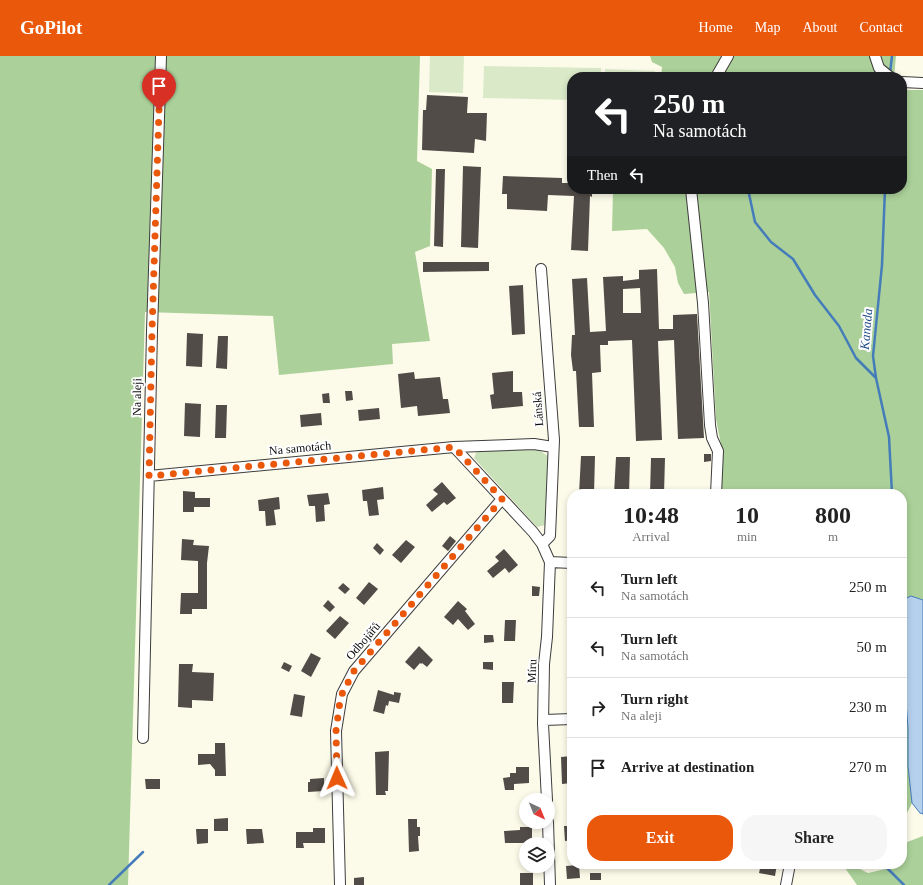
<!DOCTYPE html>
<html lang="en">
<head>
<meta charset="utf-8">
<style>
  body { margin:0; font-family:Georgia,serif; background:#f6f6f6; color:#222; height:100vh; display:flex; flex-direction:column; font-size:15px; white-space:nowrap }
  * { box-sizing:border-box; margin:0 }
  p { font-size:13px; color:#767676 }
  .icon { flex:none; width:22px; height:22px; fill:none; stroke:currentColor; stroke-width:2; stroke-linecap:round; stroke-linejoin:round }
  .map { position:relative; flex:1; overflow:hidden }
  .sheet { position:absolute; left:567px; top:433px; width:340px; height:380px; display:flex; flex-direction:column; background:#fff; border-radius:16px; box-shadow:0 2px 6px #0003 }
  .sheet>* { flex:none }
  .banner { position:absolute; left:567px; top:16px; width:340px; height:122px; border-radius:16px; box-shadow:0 2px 6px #0003; background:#202124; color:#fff; overflow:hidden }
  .needle { width:26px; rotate:137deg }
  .fabs { position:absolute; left:519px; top:737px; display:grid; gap:8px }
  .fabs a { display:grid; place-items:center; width:36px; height:36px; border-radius:50%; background:#fff; box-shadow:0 2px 6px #0003; font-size:20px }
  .pin { position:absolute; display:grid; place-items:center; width:34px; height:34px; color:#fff; margin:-41px -17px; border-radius:50% 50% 50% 0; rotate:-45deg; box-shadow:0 0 4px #0007 }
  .pin .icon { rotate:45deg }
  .me { position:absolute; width:44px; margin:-22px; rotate:359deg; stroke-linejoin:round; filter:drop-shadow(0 0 3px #0008) }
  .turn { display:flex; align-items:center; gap:14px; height:84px; padding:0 20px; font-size:18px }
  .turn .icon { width:52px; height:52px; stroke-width:2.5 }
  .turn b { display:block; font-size:28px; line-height:34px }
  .then { display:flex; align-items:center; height:38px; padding:0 20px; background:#0003; gap:8px; font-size:15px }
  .eta { display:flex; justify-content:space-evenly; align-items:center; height:68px; text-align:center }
  .eta b { font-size:24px; font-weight:700; line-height:28px }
  .cta { display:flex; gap:8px; margin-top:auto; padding:8px 20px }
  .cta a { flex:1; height:46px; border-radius:16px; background:#ea580c; color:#fff; font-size:16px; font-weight:700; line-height:46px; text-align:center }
  .cta a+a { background:#f6f6f6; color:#222 }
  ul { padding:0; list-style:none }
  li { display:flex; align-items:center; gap:12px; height:60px; padding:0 20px; border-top:1px solid #e0e0e0 }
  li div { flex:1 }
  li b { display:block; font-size:15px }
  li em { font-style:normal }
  header { display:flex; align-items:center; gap:24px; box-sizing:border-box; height:56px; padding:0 20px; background:#ea580c; color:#fff }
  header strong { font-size:19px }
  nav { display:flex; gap:22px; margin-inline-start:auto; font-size:14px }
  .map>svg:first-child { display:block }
  .green { fill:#c8e1b8 }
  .forest { fill:#abd099 }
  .pitch { fill:#daeac8 }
  .water { fill:#b4d0ed; stroke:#457cba }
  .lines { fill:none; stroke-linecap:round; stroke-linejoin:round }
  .stream { stroke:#457cba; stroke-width:2.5 }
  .building { fill:#514c48; fill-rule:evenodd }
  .street-casing { stroke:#3d3d3d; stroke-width:12 }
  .street { stroke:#fff; stroke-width:10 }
  .route { stroke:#ea580c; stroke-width:7; stroke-dasharray:0 12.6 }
  .labels { text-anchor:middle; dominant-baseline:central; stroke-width:4; stroke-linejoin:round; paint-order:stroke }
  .street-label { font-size:12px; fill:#0a0a0a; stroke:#fff }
  .water-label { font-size:13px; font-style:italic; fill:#24508a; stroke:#fff }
</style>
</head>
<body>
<header>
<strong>GoPilot</strong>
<nav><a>Home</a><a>Map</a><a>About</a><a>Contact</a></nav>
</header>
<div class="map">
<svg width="923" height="829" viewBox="0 0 923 829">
  <rect width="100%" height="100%" fill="#fcfbe9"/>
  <path class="green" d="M534,391L548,400L545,469L537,471L474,402L478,392Z"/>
  <path class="forest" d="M0,0H420L417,105L432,113L430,190L415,196L430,285L392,288L393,308L279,319L273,260L145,256L128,829H0Z
    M650,0H896L894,21H661L662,11L652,6Z
    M902,34H923V544L911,540L902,544V438H720L722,394L716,363L709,236L684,238L678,227L675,211L664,192L647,173L612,175L613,133H902Z
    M902,593L908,672V710L912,747L905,761L902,762Z
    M923,780V829H857L845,812L850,808L868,817L894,811L897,808H902V788Z"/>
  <path class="pitch" d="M430,0H464L463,37L429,36Z
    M484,10L601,12V21H572V44L483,42Z
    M605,13L655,15V21H605Z"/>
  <path class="water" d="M911,540L923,544V758L920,757L912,747L908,710V672L902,593V544Z"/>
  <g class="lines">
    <path class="stream" d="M724,14L726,21
      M890,17L892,0
      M748,133L755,166L771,186L793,203L815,239L839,270L856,302L876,322
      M885,133L882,209L873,300L876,322L889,381L892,438
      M883,808L904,829
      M109,829L143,796"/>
  </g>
  <path class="building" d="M427,39L468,41L467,57H487L486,85L475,83L474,97L422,94L423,54H426Z
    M463,110L481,111L478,192L461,191Z
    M436,113H445L443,191L434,190Z
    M503,120L562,122V127H572V133H592V141L590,140L588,195L571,194L574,140L548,139L547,155L507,153V138H502Z
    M423,206H489V215L423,216Z
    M657,213L659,273H673V259L697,258L704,382L678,383L674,284L658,285L662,384L636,385L632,284L608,285V289H600L601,316L592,317L594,371H579L576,315H573L571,299L572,279H575L572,223L587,222L590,276L606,275L603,221L623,220V225L639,223V214ZM640,232L641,257H623V233Z
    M523,229L525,278L512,279L509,230Z
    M187,277L203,278L202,311L186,310Z
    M218,280H228L227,313L216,312Z
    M513,315V336H522L523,350L492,353L490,339L494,338L492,317Z
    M414,316L415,323L440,321L443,343H448L450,357L418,360L417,350L401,352L398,318Z
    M345,335H352L353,344L346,345Z
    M329,337L330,347H323L322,338Z
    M185,347L201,348L200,381L184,380Z
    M216,349H227L226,382H215Z
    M379,352L380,363L359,365L358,354Z
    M321,357L322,369L301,371L300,359Z
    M704,398H711V405L704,406Z
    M581,400H595L594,438H579Z
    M616,401H630L629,438H614Z
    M651,402H665L664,438H650Z
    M442,426L456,442L447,449L444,446L432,456L426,449L438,438L433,434Z
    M383,431L384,443L377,444L379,459L369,460L367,445H363L362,434Z
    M183,435L195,436V442H210V451H194V456H183Z
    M328,437L330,448L324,449L325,465L316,466L315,450H309L307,439Z
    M279,441L280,453L274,454L276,469L266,470L265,455H259L258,444Z
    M450,480L456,485L448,495L442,490Z
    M182,483L194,484L193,489L209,490L207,507V553H192V558H180L181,537H198V505L181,504Z
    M406,484L415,491L401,507L392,499Z
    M377,487L384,494L380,499L373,492Z
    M504,493L518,509L509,517L505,512L493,522L487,515L499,505L495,501Z
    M369,526L378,533L364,549L356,542Z
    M343,527L350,533L345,538L338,532Z
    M532,530L540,531L539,540H532Z
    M328,544L335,551L330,556L323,550Z
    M458,545L467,553L465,555L475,568L468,574L458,563L453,569L444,561Z
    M340,560L349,567L335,583L326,575Z
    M505,564H516L515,585H504Z
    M484,579H493L494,586L484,587Z
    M419,590L433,604L427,611L422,607L421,608L420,607L414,614L405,606Z
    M311,597L321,602L311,621L301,615Z
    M284,606L292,610L289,616L281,612Z
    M483,606H493V614L483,613Z
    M179,608H193L192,616L214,617L213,645L192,644V652L178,651Z
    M502,626H514L513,647H502Z
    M378,634L394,639V636L401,637L399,647L389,645L388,650L386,649L384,658L373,655Z
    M294,638L305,640L302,661L290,659Z
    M215,687H225L226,720H215V714L210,708L198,709V698H215Z
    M389,695L388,735H385L386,739H376L375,696Z
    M572,700V727L562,728L561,701Z
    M516,711H529V727L514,728V734H505L503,722L510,721V717H516Z
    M324,722V735L308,736V726H310V723Z
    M145,723H160V733H146Z
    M228,762V775H214V763Z
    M408,763H417V771H420V780H418L419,795L409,796Z
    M564,770H572V784L565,785Z
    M520,771H532V784H530V787H505L504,775L520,774Z
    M313,772H325V787H303L304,792H296V776H313Z
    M196,773H208V787L197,788Z
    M246,773H262L264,787L247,788Z
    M761,808H777L775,820L759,817Z
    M579,809L580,822L567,823L566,810Z
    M520,817H533V829H520Z
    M590,817H601V824H590Z
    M364,821V829H354V822Z"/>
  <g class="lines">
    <g class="street-casing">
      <path id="street" d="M875,0L879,12L890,21
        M716,21L728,0
        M902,26L923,27
        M691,133L703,247L710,369L712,382L718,395L716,438
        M541,213L554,384L550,480L542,488
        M454,391L533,476L542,488L550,506L547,581L544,608L543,668L547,744
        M149,420L454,391L534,388L553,391
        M550,506L572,507
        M544,664L572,663
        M143,682L152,275L161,0
        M548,766L550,829
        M340,829L336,675L342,638L354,615L502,443
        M786,829L790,808"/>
    </g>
    <use href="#street" class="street"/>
  </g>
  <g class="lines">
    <path class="route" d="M159,54L152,275L149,420L454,391L502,443L354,615L342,638L340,645L336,675L337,722"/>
  </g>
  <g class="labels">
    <g class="street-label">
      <text transform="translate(137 341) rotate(-89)">Na aleji</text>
      <text transform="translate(538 353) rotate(-94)">Lánská</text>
      <text transform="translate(300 392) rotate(-5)">Na samotách</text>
      <text transform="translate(363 585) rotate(-49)">Odbojářů</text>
      <text transform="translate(532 615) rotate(-88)">Míru</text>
    </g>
    <g class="water-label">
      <text transform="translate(866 273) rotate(-85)">Kanada</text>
    </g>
  </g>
</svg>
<div class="fabs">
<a><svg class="needle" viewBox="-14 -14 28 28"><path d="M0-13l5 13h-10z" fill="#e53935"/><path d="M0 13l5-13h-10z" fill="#767676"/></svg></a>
<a><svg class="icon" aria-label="layers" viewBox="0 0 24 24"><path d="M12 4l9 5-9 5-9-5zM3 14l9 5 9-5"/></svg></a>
</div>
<div class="pin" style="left:159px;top:54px;background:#d93025"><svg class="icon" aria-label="arrive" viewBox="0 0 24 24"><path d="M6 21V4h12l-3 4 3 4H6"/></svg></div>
<svg class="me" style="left:337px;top:722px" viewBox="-20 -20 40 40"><path d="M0-17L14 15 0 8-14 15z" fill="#ea580c" stroke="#fff" stroke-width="4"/></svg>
<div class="banner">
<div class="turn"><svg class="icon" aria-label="left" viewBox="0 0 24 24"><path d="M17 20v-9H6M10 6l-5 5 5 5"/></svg><div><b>250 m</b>Na samotách</div></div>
<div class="then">Then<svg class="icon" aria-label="left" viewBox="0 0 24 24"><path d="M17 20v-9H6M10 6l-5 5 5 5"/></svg></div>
</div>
<section class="sheet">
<div class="eta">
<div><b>10:48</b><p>Arrival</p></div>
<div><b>10</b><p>min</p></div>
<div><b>800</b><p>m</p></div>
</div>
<ul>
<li><svg class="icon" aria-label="left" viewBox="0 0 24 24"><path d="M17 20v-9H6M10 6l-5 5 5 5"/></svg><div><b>Turn left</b><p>Na samotách</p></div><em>250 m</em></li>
<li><svg class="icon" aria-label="left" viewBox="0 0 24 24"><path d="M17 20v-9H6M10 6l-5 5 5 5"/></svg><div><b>Turn left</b><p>Na samotách</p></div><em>50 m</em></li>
<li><svg class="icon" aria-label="right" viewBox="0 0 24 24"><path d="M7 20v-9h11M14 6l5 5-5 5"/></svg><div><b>Turn right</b><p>Na aleji</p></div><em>230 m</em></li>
<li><svg class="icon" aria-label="arrive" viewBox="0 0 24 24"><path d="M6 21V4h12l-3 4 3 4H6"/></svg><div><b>Arrive at destination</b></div><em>270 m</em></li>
</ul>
<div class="cta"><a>Exit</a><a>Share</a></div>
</section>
</div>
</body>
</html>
